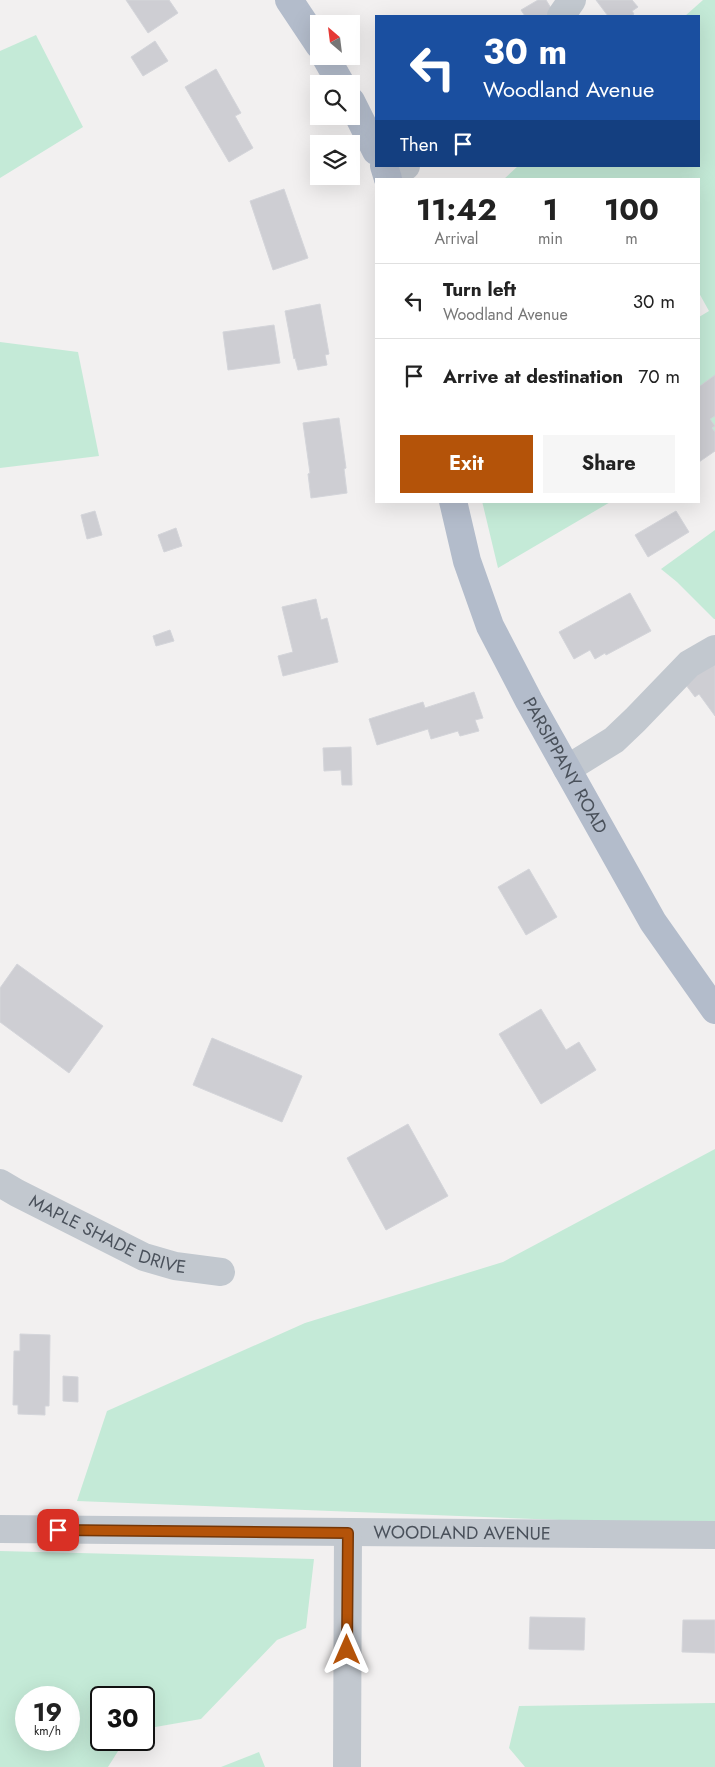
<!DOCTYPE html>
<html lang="en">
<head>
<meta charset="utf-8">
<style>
  body { margin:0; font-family:Jost,sans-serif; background:#f6f6f6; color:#222; height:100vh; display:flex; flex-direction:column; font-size:19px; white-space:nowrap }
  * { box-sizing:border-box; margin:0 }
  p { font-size:16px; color:#767676 }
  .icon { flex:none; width:28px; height:28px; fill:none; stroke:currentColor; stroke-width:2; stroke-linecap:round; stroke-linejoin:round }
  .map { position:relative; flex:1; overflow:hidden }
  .drawer { position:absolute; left:375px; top:178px; width:325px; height:325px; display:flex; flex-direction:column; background:#fff; border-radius:0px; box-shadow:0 5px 20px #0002 }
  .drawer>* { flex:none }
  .banner { position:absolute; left:375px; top:15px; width:325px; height:152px; border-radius:0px; box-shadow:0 5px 20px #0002; background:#1a4fa0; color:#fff; overflow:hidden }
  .needle { width:32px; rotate:332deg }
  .buttons { position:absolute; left:310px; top:15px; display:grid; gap:10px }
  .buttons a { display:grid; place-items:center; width:50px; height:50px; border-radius:0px; background:#fff; box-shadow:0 5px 20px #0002; font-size:25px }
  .speed { position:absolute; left:15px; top:1686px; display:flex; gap:10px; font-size:25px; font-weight:700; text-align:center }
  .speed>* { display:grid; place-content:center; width:65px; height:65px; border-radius:50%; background:#fff; box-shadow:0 5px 20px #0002; line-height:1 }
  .speed small { font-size:12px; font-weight:400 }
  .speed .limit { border:2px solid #111; border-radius:8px; background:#fff; color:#111 }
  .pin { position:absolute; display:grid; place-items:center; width:42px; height:42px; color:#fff; margin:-21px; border-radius:10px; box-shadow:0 2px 8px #0006 }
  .me { position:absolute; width:55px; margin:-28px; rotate:0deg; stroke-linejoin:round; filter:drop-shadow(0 0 4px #0008) }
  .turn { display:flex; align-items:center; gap:18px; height:105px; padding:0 25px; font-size:22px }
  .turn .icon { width:65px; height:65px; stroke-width:2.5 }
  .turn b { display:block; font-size:35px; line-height:42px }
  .then { display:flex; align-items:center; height:48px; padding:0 25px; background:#0003; gap:10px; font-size:19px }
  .eta { display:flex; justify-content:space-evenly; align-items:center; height:85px; text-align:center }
  .eta b { font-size:30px; font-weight:700; line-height:35px }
  .action { display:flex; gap:10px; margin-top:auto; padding:10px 25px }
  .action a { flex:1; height:58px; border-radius:0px; background:#b45309; color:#fff; font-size:20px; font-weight:700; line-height:58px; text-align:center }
  .action a+a { background:#f6f6f6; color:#222 }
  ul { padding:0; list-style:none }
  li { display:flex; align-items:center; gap:15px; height:75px; padding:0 25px; border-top:1px solid #e0e0e0 }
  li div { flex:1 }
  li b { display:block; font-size:19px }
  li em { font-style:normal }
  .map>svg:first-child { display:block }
  .green { fill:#c4ead7; fill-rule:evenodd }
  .building { fill:#ceced3; stroke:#d4d5da }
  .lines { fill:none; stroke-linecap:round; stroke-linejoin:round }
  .minor { stroke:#c2c8cf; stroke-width:28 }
  .major { stroke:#b3bccb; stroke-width:28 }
  .route-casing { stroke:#753606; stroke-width:12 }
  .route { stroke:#b45309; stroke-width:9 }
  .labels { text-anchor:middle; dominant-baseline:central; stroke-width:5; stroke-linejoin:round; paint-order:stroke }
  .street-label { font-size:18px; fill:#4a515b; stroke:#fff }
</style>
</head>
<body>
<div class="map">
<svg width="715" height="1767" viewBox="0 0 715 1767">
  <rect width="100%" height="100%" fill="#f2f0f0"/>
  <path class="green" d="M703,0H715V440L699,450V317L709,311L699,293V179H504L518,166H699V16H685Z
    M36,35L83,127L0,178V51Z
    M0,342L78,352L99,456L0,468Z
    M482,501H612L498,568Z
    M715,530V619H714L677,582L661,569Z
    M715,1149V1526L77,1501L107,1411L305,1323L503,1262Z
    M0,1551L314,1559L306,1628L277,1640L201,1719L144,1729V1698H101V1740H125L108,1767H0ZM26,1698H69V1740H26Z
    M715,1703V1767H525L509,1748L519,1706Z
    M259,1752L265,1767H221Z"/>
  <path class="building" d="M126,0H169L178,13L148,33Z
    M538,0H546L556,16H525L521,10Z
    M596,0H632L638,7L632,11L634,14L631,16H608Z
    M155,41L168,61L143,76L131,57Z
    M216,69L241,113L235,116L253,148L229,162L185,87Z
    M284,189L308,258L273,270L250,201Z
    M320,304L329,354L325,355L327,365L298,370L295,358L294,359L285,311Z
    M274,325L280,363L228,370L223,332Z
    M715,375V416L710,419L715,426L712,428L715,432V451L699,462V384L700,386Z
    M339,418L346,468L344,469L347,493L311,498L308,474L310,473L303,423Z
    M95,511L102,535L87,539L81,515Z
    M676,511L689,532L648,557L635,535Z
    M176,528L182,546L164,552L158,535Z
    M630,593L651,631L606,655L605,653L595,659L590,650L574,659L559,632Z
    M316,599L321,620L327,618L338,662L283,676L278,656L293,652L282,607Z
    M170,630L174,641L156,646L153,636Z
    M715,651V716L699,694L695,697L680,677Z
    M474,692L483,718L475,720L479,731L460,736L458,731L431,739L428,729L377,745L369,719L423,702L425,708Z
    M351,747L352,785H342L341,770L324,771L323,748Z
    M529,869L557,917L526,935L498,887Z
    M17,964L103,1026L69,1073L0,1022V988Z
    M541,1009L566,1050L579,1042L596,1070L541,1104L499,1034Z
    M212,1038L302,1076L282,1122L193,1085Z
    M408,1124L448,1196L386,1230L347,1158Z
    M20,1334L50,1335L49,1406H45V1415L18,1414V1405H13L14,1351H20Z
    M63,1376L78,1377V1402L63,1401Z
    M530,1617L585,1618L584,1650L529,1649Z
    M683,1620H715V1653L682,1652Z"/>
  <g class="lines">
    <g class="minor">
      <path d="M561,16L572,0"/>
      <path d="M388,178L406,166"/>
      <path d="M567,769L614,740L635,720L689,664L715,649"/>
      <path id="s1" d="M0,1183L17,1193L144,1257L175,1266L221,1272"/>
      <path id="s2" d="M0,1529L715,1535"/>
      <path d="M347,1767L348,1533"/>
    </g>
    <g class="major">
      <path d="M289,0L319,45"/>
      <path d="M325,56L341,84"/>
      <path d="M351,101L376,151"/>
      <path d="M384,166L388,179"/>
      <path id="s3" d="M453,501L467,561L490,626L529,701L653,922L715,1010"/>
    </g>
  </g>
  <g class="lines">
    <g class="route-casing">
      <path id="route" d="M58,1530L348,1533L347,1650"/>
    </g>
    <use href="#route" class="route"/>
  </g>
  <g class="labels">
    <g class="street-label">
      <text stroke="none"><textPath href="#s3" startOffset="289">PARSIPPANY ROAD</textPath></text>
      <text stroke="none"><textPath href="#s1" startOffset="120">MAPLE SHADE DRIVE</textPath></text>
      <text stroke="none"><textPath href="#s2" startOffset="462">WOODLAND AVENUE</textPath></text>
    </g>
  </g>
</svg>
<div class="buttons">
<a><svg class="needle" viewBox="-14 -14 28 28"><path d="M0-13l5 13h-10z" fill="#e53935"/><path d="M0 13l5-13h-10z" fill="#767676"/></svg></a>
<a><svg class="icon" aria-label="search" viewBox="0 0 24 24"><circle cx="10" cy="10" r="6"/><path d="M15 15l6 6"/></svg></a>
<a><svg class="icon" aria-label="layers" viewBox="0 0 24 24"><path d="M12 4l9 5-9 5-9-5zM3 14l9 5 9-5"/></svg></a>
</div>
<div class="speed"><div>19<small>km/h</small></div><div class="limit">30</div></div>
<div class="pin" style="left:58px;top:1530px;background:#d93025"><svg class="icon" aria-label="arrive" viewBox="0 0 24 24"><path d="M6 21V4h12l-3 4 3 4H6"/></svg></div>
<svg class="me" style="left:347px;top:1650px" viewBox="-20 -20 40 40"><path d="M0-17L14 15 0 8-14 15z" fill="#b45309" stroke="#fff" stroke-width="4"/></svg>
<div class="banner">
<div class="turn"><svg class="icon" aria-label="left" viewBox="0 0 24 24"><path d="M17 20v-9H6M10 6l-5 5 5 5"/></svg><div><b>30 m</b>Woodland Avenue</div></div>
<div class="then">Then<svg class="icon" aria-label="arrive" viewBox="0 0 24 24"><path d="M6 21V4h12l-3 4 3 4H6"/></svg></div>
</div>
<section class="drawer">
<div class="eta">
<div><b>11:42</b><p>Arrival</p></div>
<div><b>1</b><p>min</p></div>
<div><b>100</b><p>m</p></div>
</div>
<ul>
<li><svg class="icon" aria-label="left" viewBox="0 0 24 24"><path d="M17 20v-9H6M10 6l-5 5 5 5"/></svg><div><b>Turn left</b><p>Woodland Avenue</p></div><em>30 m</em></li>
<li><svg class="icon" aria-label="arrive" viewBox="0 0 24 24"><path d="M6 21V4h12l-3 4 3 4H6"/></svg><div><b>Arrive at destination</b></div><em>70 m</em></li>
</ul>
<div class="action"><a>Exit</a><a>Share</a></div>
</section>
</div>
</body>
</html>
